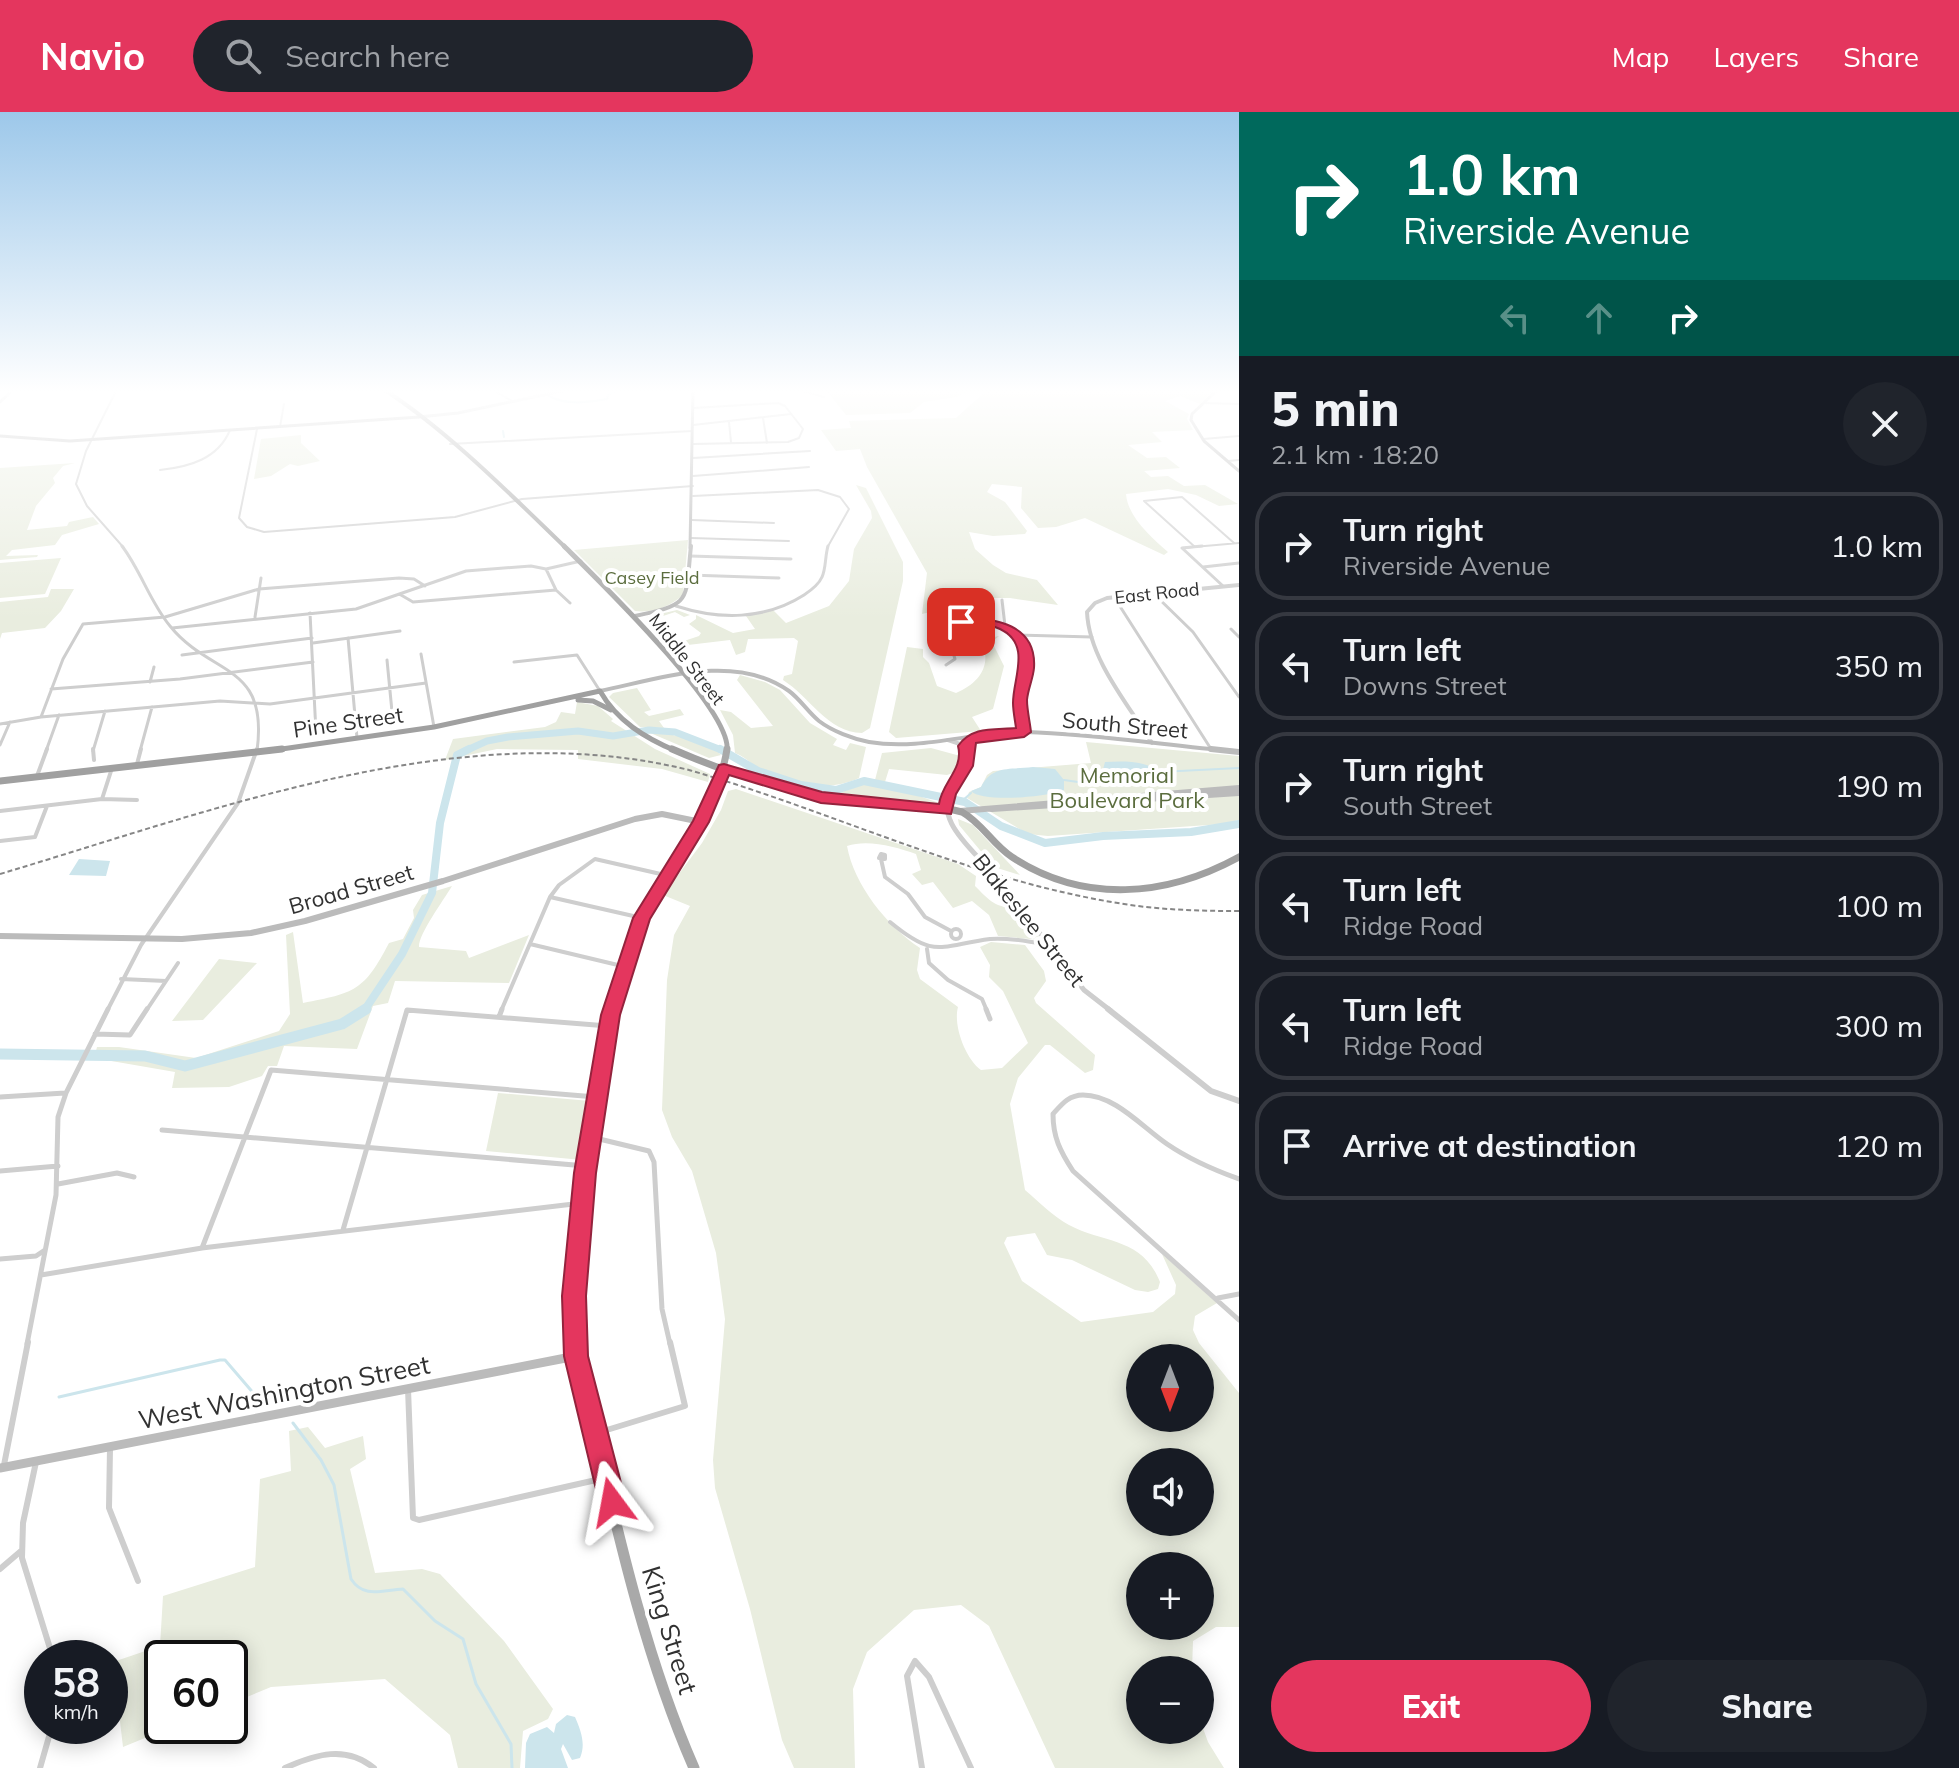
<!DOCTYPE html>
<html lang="en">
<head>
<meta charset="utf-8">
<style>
  body { margin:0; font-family:Mulish,sans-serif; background:#20242c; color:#f1f3f6; height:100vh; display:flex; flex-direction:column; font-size:30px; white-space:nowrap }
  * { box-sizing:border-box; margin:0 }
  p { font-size:26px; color:#9ea1a6 }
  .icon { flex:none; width:44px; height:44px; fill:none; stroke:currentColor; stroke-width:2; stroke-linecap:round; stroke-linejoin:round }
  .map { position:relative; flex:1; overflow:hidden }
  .side { display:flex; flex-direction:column; background:#171b24; width:720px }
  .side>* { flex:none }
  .banner { background:#00695c; color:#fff; overflow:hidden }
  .needle { width:52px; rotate:180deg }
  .buttons { position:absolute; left:1126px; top:1232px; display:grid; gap:16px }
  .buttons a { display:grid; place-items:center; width:88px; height:88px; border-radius:50%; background:#171b24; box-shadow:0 4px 20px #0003; font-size:40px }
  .speed { position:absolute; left:24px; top:1528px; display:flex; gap:16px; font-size:40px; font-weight:700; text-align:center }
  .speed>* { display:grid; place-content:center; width:104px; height:104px; border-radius:50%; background:#171b24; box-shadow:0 4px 20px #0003; line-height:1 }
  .speed small { font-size:20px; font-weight:400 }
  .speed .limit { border:4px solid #111; border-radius:12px; background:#fff; color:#111 }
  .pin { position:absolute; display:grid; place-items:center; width:68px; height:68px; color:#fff; margin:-34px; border-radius:16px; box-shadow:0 4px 12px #0006 }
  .me { position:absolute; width:88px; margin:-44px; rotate:347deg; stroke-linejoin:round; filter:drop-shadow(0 0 6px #0008) }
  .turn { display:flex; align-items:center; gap:28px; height:168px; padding:0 32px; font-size:36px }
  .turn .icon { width:104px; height:104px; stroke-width:2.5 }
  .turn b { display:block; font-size:56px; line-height:68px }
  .lanes { display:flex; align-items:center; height:76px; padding:0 32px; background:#0003; justify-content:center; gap:40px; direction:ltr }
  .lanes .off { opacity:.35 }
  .round { display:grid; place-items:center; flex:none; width:84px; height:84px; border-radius:42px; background:#20242c }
  .head { display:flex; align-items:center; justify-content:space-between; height:136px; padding:0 32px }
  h1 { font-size:48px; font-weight:800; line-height:60px }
  .primary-button { display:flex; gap:16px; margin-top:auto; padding:16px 32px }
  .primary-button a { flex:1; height:92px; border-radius:48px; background:#e4365e; color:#fff; font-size:32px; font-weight:800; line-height:92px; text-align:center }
  .primary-button a+a { background:#20242c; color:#f1f3f6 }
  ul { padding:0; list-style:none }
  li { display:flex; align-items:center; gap:24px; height:108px; margin:0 16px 12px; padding:0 16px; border:4px solid #363941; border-radius:32px }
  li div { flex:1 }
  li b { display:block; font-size:30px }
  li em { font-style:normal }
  header { display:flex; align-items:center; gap:48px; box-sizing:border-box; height:112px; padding:0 40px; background:#e4365e; color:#fff }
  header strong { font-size:38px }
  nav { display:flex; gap:44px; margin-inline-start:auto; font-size:28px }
  .search { width:560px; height:72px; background:#20242c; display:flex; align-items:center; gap:20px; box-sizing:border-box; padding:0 28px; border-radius:44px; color:#9ea1a6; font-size:30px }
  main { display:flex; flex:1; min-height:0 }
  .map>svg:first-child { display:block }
  .green { fill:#e9eddf; fill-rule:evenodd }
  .water { fill:#cce5ec }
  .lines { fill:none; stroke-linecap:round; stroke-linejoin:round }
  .stream-far1 { stroke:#cce5ec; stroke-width:2 }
  .stream { stroke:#cce5ec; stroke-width:3 }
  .river-far2 { stroke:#cce5ec; stroke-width:7 }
  .river-far1 { stroke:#cce5ec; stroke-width:8 }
  .river { stroke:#cce5ec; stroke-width:11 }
  .minor-far4 { stroke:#cecece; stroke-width:2 }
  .minor-far3 { stroke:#cecece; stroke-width:3 }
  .minor-far2 { stroke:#cecece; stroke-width:4 }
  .minor-far1 { stroke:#cecece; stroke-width:5 }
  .minor { stroke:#cecece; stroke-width:6 }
  .tertiary-far3 { stroke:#cecece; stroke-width:3 }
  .tertiary-far2 { stroke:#cecece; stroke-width:4 }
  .tertiary-far1 { stroke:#cecece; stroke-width:5 }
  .tertiary { stroke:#cecece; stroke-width:6 }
  .secondary-far3 { stroke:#bbb; stroke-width:3 }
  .secondary-far2 { stroke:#bbb; stroke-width:4 }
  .secondary-far1 { stroke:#bbb; stroke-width:6 }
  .secondary { stroke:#bbb; stroke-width:9 }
  .primary-far4 { stroke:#a9a9a9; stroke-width:4 }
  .primary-far3 { stroke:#a9a9a9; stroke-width:5 }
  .primary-far2 { stroke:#a9a9a9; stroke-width:7 }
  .primary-far1 { stroke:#a9a9a9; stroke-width:8 }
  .primary { stroke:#a9a9a9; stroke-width:11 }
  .trunk-far1 { stroke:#a0a0a0; stroke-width:5 }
  .trunk { stroke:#a0a0a0; stroke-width:7 }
  .rail { stroke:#868686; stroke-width:2; stroke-dasharray:5 3; stroke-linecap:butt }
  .tertiary-bridge { stroke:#cecece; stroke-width:5 }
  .route { fill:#e4365e; stroke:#94233d; stroke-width:2 }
  .labels { text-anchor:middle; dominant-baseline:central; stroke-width:8; stroke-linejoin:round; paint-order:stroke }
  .far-park-label { font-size:18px; fill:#5b6d3e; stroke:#fff }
  .far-street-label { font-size:18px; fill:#313131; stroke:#fff }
  .street-label { font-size:22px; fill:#313131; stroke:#fff }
  .park-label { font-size:22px; fill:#5b6d3e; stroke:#fff }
  .near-street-label { font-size:26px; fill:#313131; stroke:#fff }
</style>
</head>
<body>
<header>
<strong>Navio</strong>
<div class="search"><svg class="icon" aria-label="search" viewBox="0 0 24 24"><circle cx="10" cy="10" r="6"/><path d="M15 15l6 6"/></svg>Search here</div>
<nav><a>Map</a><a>Layers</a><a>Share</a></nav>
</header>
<main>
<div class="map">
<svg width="1239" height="1656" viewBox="0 0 1239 1656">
  <rect width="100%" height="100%" fill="#fff"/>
  <path class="green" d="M825,277H971L957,285L924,290L910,301L846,303Z
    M988,277H1215L1200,292L1180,284L1165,289L1189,302L1187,307L1193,318L1152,320L1162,330L1128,333L1147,346L1166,345L1180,356L1144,359L1151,365L1168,364L1184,374L1205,373L1238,392L1219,394L1196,383L1168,377L1126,382C1128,405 1150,424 1168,440L1164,443L1085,406L1056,415L1038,416L1021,396L1022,375L992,372L987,380L1005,390L1027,419L1025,422L993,424L969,420L975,437L993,453L1006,461L1037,468L1058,493L1010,486H986L922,502L927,461L867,355L860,337L836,339L821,318L851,316L849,309L956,306Z
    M301,323V331L320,349L298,354L290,352L271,364L254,367L261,327Z
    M75,351L63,354L53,366L55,371L36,394L27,418L67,414L69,410L93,405L99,412L62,423L55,433L12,438L6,444L38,443L37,445L0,448V356Z
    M856,373L866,376L903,450V469L870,616L862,621C827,620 810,585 783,568L784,564L792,562L798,529L794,526L748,527L745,540L736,543L730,528L671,535L646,508L647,505L677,498L690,503L684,505L675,500L654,507L663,522L678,531L699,524L701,521L689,512L696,507V503L733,521L755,517L746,504L773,498L786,511L829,494L849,469L854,437L872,406L871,399Z
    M688,428L683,483C669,495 654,501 635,499L574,438Z
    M61,446L45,482L0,486V451Z
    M51,477H74L61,499L45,516L2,521L0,527V490L48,485Z
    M976,524L985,527L999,524L992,530L1004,554L993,597L972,605L981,619L896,626L889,620L907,535L923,537V545L929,551L937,574L956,581C979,571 992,554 982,529L974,527Z
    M740,563L765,570L780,578L810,611L837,627L833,633L846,638L850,631L866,635L859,666C829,680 792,674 762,658C752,653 746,645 735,641L733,623L720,598L731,600L751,616L773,614L737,568Z
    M637,576L651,598L644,600L649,604L680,597L684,603L659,609L664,616L640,615L609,585L613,581Z
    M577,590L598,594L613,607L611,609L655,637L710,662L708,670L662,657L578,647V638L497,637L445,648L453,627L545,615L556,610L561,600L575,602Z
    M648,620C668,621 709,628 721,643L709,646Z
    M1086,630L1239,644V708L1223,712L1048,724L1028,722L967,686L969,680L981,675L987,663L993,659L1091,651Z
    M931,636L964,645L959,659L947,663L889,657L885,670L875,668L882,641Z
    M867,671L888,673L942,692L833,683Z
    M736,677L958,752L976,764L975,774C989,788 996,797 1017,795L1042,828L998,824L989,803L972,789L953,796L933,770L922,773L912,762L921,758L916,742C896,735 868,727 847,734C854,773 887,814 920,836L917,858L920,867L958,895C953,913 965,946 981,958L1002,956L1028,931L1003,879L989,865L990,853L980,835L991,830L1025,833L1044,859L1046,869L1034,886L1036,891L1095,943L1093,958L1085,961L1050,933H1045L1018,966L1010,992L1025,1078C1039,1090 1053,1104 1069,1113C1105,1132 1142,1125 1160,1170L1158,1177L1148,1180L1135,1178L1072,1148L1047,1143L1035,1121L1007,1125L1004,1131L1022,1169L1081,1210L1153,1200L1175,1182L1176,1173L1162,1142L1217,1191L1195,1204L1193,1218L1199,1231L1239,1281V1515H1216L1193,1529L1192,1558H1140V1618H1200V1608L1208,1630L1224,1656H1055L989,1514L961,1493L914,1498L867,1540L853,1577L855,1656H794L782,1628L750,1497L715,1376L713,1348L725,1207L716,1141L692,1059L672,1025L662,998L667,868L674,823L690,794L663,783L702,731L721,698L728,679ZM1140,1246H1200V1306H1140ZM1140,1350H1200V1410H1140ZM1140,1454H1200V1514H1140Z
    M958,707L973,713L1020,763L994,755L959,713Z
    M452,774C443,789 418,823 419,835L466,839L469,846L529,823L509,871L395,869L388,891L373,894L357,937L284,934L277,954H268L262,964L229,975L172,976L175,960L94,946L97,935H119L196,946L279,919L290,902L286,823L293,820L303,891C355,881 364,879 389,831L403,827L414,806L413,798L422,783Z
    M219,847L257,851L203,908L172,909Z
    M498,981L590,989L582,1048L486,1039Z
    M308,1315L325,1336L363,1324L366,1347L350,1357L375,1461L422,1457L440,1462L504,1529L553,1597L548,1607L523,1619L520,1656H458L450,1623L385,1567L271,1575L230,1592V1546H162V1614H174L123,1635L113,1550L160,1534L163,1484L255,1455L260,1367L291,1359L289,1319Z"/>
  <path class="water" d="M1105,650C1123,649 1148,648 1161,662L1145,670L1120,673L1102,661Z
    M1033,655L1055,657L1064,668V678C1048,685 982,691 971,679L981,675C992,653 1010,658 1033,655Z
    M79,747L110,749L106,764L69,763Z
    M567,1603L575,1605C581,1619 586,1632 580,1646L572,1648L563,1632L561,1637L568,1656H525L526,1631L530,1622L547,1615L554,1621L556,1612Z"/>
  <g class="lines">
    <path class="stream-far1" d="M540,277L545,281
      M549,284C568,294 587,290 607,287L608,283L619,277
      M503,319L504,325
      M1159,660L1239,656
      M1064,668L1085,671L1109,667
      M962,689L971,681"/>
    <path class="stream" d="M59,1285L220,1248H225L261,1290
      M293,1311L321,1348L334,1373L351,1467C364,1487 382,1478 403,1477L435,1509L463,1527L476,1572L511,1632L512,1656"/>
    <path class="river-far2" d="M465,639L487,629L508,625L578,619L613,624L649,618L675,620L724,639"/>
    <path class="river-far1" d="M720,637L758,659L801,673L836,678L864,669L965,690L1001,714L1045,731L1103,724L1191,720L1239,712
      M364,899L402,842L432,781L440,711L457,643L469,637"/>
    <path class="river" d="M0,942L145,944L185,954L342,912L366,897"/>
    <path class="minor-far4" d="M117,277L86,339L76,372L87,394L124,436
      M491,277L512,289
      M755,277H773
      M795,277L824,285
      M386,278L396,277
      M1204,291L1239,292
      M693,296L778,291L785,294L803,317L799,326L788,330L693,332
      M763,306L767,331
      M729,310L731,330
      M693,313L791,302
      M280,315L284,292
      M257,317L239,406L247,415L264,420L455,405L522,387L693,374
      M1203,327L1239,324
      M450,332L692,319
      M693,346L810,339
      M1228,349L1239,348
      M160,358C189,355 218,347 230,318
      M693,364L809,355
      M693,384L818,378L840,385L849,397L827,436
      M1144,389L1182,385L1234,431
      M1144,389L1195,435
      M692,408L774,411
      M691,426L789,429
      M1182,436L1239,431"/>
    <path class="minor-far3" d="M122,434C141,459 150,490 170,514C211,565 269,550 257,639
      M1182,436L1202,434
      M1182,436L1223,474
      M690,444L791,447
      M1203,455L1239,451
      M546,457L556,478L570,491
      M689,463L779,466
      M1153,481L1193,520L1239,585
      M401,483L413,490L556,478
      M1114,485L1211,637
      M1002,488L1005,514
      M676,494C719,508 765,508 804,483C810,479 819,472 822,465C826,457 825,444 828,434
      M310,501L316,621
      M255,505L261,466
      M172,516L356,497L466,459L531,454L546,457L581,449
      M1231,517L1239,525
      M1017,523L1092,525
      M348,526L357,626
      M313,531L400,519
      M421,542L434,615
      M182,543L312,526
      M387,548L393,610
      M514,550L577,543L600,579
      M946,553L955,547L946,518L962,510H991L1009,517L1021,530L1027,548L1020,589L1024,620
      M150,570L154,555
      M51,577L180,567L313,550
      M41,605L63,547L83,512L165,505L259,477L399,466L414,467L425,474
      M0,612L41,605L220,589L270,592L426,571
      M0,633L10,610
      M46,639L59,603
      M93,639L105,599
      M140,639L152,595"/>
    <path class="minor-far2" d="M93,637L94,648
      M137,652L141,637
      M37,664L47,637
      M102,687L112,656
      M0,699L102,687L137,688
      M0,729L35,725L47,694
      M881,742L885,743V747L879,746Z
      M881,747L885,765L908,782L925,805L951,819
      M550,785L642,806
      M890,810C935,847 938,834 990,827C1009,825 1028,830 1047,832
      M951 822a5 5 0 1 1 10 0a5 5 0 1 1-10 0Z
      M530,832L622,854
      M927,837L929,851L948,868L982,887L987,899
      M121,867L166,869
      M107,899L141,833L238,691L257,637
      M146,899L178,851
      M407,899H422
      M501,899L550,785L559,773L595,747L665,763"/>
    <path class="minor-far1" d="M986,897L990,907
      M499,905L502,897
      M95,922L130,923L147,897
      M0,985L65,981
      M162,1018L586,1054
      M591,1025L649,1039L654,1050L662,1197L670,1232
      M0,1059L58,1054
      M1239,1067C1214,1058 1189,1047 1167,1032C1142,1015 1115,983 1083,983C1069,983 1062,992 1053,1002C1053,1025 1060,1039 1073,1059L1239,1208
      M58,1072L117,1061L134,1065
      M343,1118L407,898L608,914
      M202,1136L271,958L596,985
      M0,1147L36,1144L45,1138
      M41,1163L202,1136L582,1091
      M1218,1186L1239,1182
      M27,1232L56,1083L58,1005L66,981L108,897"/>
    <path class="minor" d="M408,1277L413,1406L419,1408L605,1366
      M597,1321L685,1294L670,1230
      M110,1336L109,1396L138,1469
      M36,1350L23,1411L22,1446L53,1546
      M4,1353L28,1230
      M0,1457L21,1439
      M40,1656L52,1614
      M285,1656C316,1642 346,1633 374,1656
      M922,1656L907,1564L915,1549L929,1565L971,1656"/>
    <path class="tertiary-far3" d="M419,305L458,301L572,277"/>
    <path class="tertiary-far2" d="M948,628L966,634
      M1152,631C1128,592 1089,547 1087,500L1095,491L1107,486L1239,473
      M966,634L967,639"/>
    <path class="tertiary-far1" d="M966,637C968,652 961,661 953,672C932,706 969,734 990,758
      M998,767L1084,878L1111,899"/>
    <path class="tertiary" d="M1108,897L1211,979L1239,989"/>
    <path class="secondary-far3" d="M1218,277L1192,302L1191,308L1204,329L1239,359
      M0,290L14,277
      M0,324L70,329L419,305
      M690,436L693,277"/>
    <path class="secondary-far2" d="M635,504C693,492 685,490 691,434
      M600,579C659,567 734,540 789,579C800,587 808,600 819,609C832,619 853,627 869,630C922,639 974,619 1026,620C1095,622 1164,633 1232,639"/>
    <path class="secondary-far1" d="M1211,637L1239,640
      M992,697L1239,681
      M960,699L1239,676
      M0,824L182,827L251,821L305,809L443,769L635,707L662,702L701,710"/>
    <path class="secondary" d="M0,1356L576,1244"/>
    <path class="primary-far4" d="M383,277C447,318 511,383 566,436"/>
    <path class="primary-far3" d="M564,434C596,466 733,598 727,639"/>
    <path class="primary-far2" d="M613,899C618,869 629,834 642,806C669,749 717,702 727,637"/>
    <path class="primary-far1" d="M576,1232C572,1119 594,1008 613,897"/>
    <path class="primary" d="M576,1230V1244C609,1379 638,1529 694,1656"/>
    <path class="trunk-far1" d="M578,588L593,589L611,598
      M268,639L434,615L600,579C617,609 645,626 676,639"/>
    <path class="trunk" d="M672,637C731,663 793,681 857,690C892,694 928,691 962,700C982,711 993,733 1012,745C1084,792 1166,785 1239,745
      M0,669L282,637"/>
    <path class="rail" d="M0,762C215,698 463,602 689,658C835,700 973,769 1124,792C1162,798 1200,799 1239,799"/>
    <path class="tertiary-bridge" d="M990,758L998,767"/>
  </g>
  <linearGradient id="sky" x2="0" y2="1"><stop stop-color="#9dc8ea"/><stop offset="0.55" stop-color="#fff"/><stop offset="1" stop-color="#fff" stop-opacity="0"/></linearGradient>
  <rect width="1239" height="508" fill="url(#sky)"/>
  <path class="route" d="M961,506C995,506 1037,512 1034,556C1033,567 1028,577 1027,588C1027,598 1030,610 1031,620L1024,625L976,631L973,654L956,682L951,702L821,691L729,663L709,710L650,807L620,903L596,1061L586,1184L588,1244L626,1390L622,1400L612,1404L603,1400L599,1390L564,1244L562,1184L574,1061L601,903L633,806L693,709L719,653L724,652L822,680L939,692C942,670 964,657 958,634C972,614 994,618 1016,616C1015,608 1013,599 1013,591C1013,566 1032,532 1000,517C987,510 971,515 957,512V507Z"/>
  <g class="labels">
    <g class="far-park-label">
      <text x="652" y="465">Casey Field</text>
    </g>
    <g class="far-street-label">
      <text transform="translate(1157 481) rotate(-6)">East Road</text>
      <text transform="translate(687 547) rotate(52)">Middle Street</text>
    </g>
    <g class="street-label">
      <text transform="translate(348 610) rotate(-8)">Pine Street</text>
      <text transform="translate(1125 613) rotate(5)">South Street</text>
      <text transform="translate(351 777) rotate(-16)">Broad Street</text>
      <text transform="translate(1029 808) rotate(51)">Blakeslee Street</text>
    </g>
    <g class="park-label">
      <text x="1127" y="663">Memorial<tspan x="1127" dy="25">Boulevard Park</tspan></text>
    </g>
    <g class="near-street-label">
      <text transform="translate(284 1280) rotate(-11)">West Washington Street</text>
      <text transform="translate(670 1518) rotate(73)">King Street</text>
    </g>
  </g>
</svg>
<div class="buttons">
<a><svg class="needle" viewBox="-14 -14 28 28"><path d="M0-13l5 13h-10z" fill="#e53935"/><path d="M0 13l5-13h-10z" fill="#9ea1a6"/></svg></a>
<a><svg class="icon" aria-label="sound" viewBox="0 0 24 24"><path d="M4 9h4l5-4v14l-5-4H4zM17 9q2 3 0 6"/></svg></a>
<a>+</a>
<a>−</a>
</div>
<div class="speed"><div>58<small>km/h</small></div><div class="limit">60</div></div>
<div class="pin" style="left:961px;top:510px;background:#d93025"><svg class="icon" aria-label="arrive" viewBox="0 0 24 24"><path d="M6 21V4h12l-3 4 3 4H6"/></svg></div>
<svg class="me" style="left:612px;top:1390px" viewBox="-20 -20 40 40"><path d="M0-17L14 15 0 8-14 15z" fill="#e4365e" stroke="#fff" stroke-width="4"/></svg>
</div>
<section class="side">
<div class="banner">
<div class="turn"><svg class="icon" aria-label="right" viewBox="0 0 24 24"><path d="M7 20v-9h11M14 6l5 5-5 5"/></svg><div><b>1.0 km</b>Riverside Avenue</div></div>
<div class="lanes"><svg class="icon off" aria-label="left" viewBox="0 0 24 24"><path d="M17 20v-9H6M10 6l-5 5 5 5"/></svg><svg class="icon off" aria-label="ahead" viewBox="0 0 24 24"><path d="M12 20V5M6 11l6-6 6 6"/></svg><svg class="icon" aria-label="right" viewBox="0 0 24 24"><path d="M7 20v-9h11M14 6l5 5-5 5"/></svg></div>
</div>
<div class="head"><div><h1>5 min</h1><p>2.1 km · 18:20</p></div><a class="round"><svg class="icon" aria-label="close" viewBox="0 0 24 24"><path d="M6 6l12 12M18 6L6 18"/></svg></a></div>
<ul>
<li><svg class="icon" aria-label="right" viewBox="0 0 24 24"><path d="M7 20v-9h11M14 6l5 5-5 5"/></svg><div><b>Turn right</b><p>Riverside Avenue</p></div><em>1.0 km</em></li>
<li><svg class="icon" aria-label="left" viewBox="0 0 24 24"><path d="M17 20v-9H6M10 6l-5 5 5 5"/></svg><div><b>Turn left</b><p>Downs Street</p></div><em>350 m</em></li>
<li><svg class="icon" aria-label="right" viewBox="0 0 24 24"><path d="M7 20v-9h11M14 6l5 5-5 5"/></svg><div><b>Turn right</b><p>South Street</p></div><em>190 m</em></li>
<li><svg class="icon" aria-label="left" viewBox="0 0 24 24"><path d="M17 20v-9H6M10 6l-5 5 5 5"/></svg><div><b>Turn left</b><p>Ridge Road</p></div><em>100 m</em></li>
<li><svg class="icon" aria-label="left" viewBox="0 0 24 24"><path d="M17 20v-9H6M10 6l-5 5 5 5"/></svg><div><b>Turn left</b><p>Ridge Road</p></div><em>300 m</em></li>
<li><svg class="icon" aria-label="arrive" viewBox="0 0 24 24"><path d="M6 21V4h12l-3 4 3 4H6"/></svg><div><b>Arrive at destination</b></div><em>120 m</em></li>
</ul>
<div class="primary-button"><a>Exit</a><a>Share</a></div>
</section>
</main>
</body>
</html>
